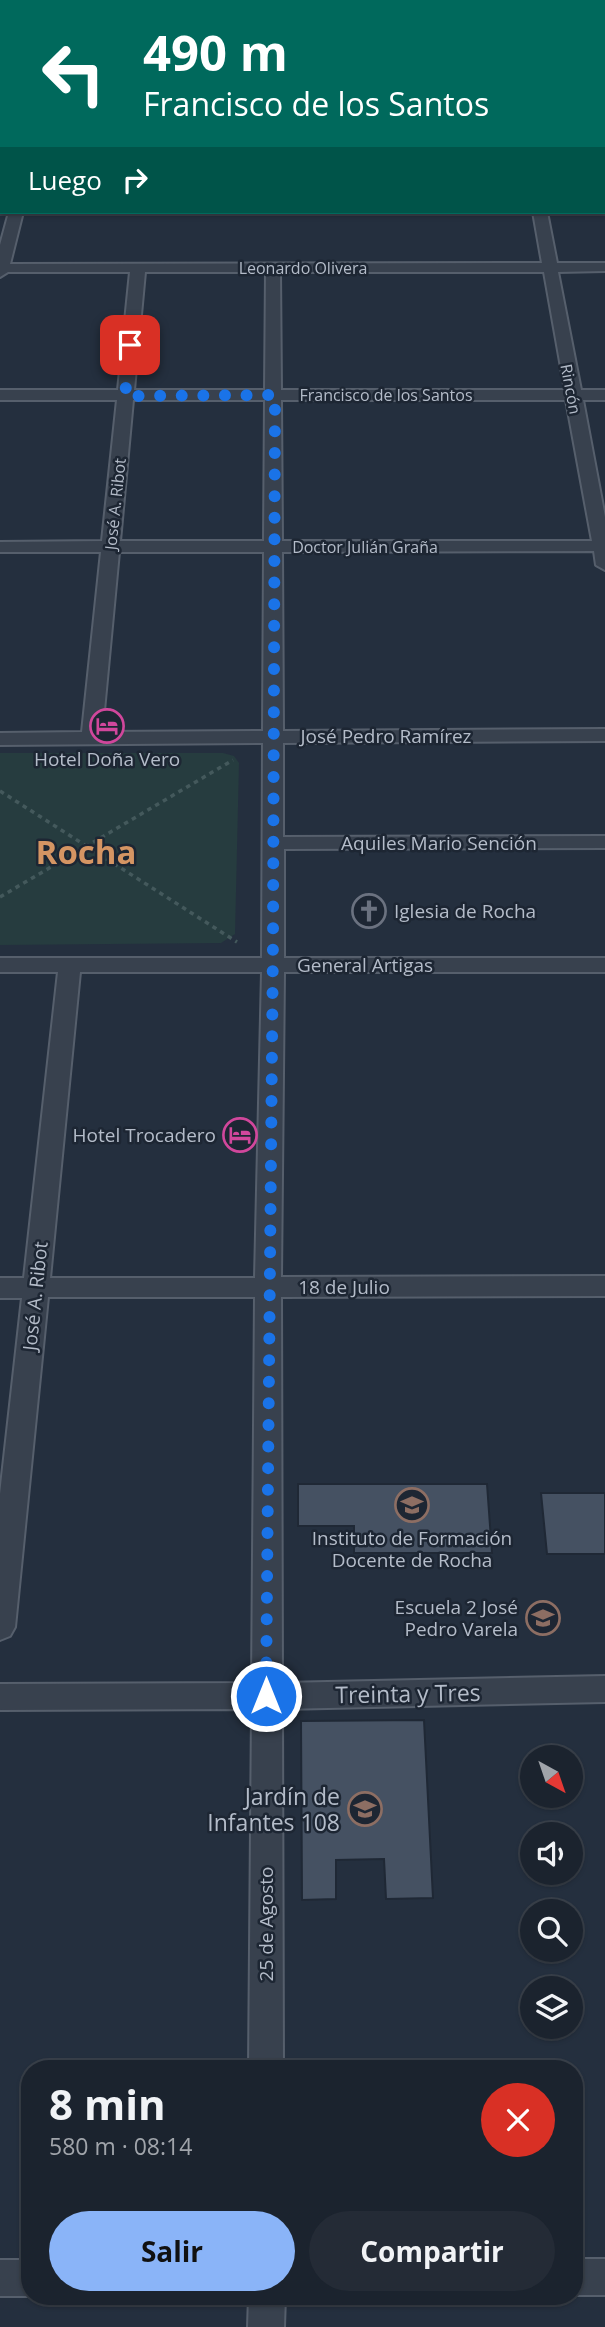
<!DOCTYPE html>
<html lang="es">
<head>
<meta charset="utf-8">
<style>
  body { margin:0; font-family:"Open Sans",sans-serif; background:#242b36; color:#f1f3f6; height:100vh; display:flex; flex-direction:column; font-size:26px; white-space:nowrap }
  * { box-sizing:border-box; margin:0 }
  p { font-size:23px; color:#a0a4aa }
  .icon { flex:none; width:38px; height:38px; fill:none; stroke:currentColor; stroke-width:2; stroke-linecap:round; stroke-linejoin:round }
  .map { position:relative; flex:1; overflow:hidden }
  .side { position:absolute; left:21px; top:2060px; width:562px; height:245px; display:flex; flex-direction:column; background:#1b232e; border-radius:28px; box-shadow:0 2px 5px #0004,0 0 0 2px #39404a }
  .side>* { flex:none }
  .top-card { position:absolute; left:0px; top:0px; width:606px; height:214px; box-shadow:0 2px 5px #0004,0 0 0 2px #39404a; background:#00695c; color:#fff; overflow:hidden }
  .needle { width:46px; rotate:140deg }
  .controls { position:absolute; left:520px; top:1745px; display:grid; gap:14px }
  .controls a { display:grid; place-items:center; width:63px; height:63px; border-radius:50%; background:#1b232e; box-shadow:0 2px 5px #0004,0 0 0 2px #39404a; font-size:35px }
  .pin { position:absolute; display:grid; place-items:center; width:60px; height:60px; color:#fff; margin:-30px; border-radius:14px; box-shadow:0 4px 10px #0006 }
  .me { position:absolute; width:77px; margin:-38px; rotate:0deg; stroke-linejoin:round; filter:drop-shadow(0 0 5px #0008) }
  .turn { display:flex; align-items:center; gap:24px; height:147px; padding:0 28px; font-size:32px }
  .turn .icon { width:91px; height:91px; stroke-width:2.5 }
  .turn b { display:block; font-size:49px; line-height:60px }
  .then { display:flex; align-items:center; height:66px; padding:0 28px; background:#0003; gap:14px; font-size:26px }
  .round { display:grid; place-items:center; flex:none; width:74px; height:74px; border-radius:37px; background:#242b36 }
  .headline { display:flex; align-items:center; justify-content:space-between; height:119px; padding:0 28px }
  h1 { font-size:42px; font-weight:700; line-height:52px }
  .primary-button { display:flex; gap:14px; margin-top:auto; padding:14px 28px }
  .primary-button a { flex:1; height:80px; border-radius:42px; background:#8ab4f8; color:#111; font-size:28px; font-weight:700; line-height:80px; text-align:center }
  .primary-button a+a { background:#242b36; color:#f1f3f6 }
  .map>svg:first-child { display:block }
  .green { fill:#263c3f }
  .building { fill:#455162; stroke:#1f2835; stroke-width:2 }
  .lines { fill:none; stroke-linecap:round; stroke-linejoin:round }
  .minor-casing { stroke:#565f6c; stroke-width:4 }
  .path { stroke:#44595c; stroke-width:3.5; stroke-dasharray:4.5 4.5; stroke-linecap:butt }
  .minor { fill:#38414e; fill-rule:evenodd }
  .route { stroke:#1a73e8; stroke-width:12; stroke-dasharray:0 21.6 }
  .labels { text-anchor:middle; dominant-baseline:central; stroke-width:5; stroke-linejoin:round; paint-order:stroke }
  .far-street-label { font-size:16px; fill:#b4bcc9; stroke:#1d2633 }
  .street-label { font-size:19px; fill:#b4bcc9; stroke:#1d2633 }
  .poi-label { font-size:19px; fill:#b4bcc9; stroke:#1d2633 }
  .near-street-label { font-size:23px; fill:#b4bcc9; stroke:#1d2633 }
  .near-poi-label { font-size:23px; fill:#b4bcc9; stroke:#1d2633; text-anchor:end }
  .town-label { font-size:33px; font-weight:bold; fill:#d59563; stroke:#1d2633 }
</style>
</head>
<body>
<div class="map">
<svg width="605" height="2327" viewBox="0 0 605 2327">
  <rect width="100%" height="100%" fill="#242f3e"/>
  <path class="green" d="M223,753L234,756L239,763L235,934L221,943L0,945V753Z"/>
  <path class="building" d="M298,1484H487L492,1553H354V1526H298Z
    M541,1493H605V1554H547Z
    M424,1720L433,1898L386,1899L384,1859L336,1860V1899L302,1900L301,1721Z"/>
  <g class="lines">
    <g class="minor-casing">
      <path id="minor" d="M52,0H64V2H52Z
        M498,0H510V2H498Z
        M0,150H2V158H0Z
        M9,212H23L10,264L542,263L533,212H547L557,263H605V271L558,272L581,390H605V400H583L605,517V570L596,565L594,551L282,552L283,731L605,729V741L283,743V837L605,836V848L284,849V958H605V972H284L281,1277L605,1276V1296L281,1297L282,1683L605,1676V1702L282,1709L283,2068H249L252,1709L0,1710V1684L252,1683L255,1297H48L15,1627L10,1636L0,1640V1494L22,1298H0V1278H24L58,972H0V958H262L263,743L0,745V733L82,732L101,552H0V542L102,541L117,400H0V390H118L130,272H8L0,277V245ZM145,272H266L265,390H134ZM280,272H544L565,390H281ZM133,400H265L264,541H120ZM281,400H566L592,541H282ZM119,552H264L263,731L102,732ZM80,972H262L255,1278H50Z
        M574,2259H605V2295H574Z
        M0,2260H30L31,2296H0Z
        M249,2296H285L284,2327H248Z"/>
    </g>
    <path class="path" d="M0,791L237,942
      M0,897L233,760"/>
    <use href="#minor" class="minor"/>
  </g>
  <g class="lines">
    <path class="route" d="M130,345L125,396L275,395L273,940L266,1696"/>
  </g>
  <defs>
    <g id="hotel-ring" transform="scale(1.75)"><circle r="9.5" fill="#1d2633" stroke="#d1479c" stroke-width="1.5"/><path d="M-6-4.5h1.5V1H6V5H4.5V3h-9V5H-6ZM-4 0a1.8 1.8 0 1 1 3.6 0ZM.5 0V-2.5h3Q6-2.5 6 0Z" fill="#d1479c"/></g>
    <g id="church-ring" transform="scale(1.75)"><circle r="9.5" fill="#1d2633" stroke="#6b7280" stroke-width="1.5"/><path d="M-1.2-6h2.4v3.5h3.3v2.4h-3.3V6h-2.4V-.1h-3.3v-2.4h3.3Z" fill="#6b7280"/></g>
    <g id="university-ring" transform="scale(1.75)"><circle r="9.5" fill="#1d2633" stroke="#8d6e63" stroke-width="1.5"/><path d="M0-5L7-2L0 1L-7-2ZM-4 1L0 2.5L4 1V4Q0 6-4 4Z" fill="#8d6e63"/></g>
    <g id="school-ring" transform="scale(1.75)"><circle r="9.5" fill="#1d2633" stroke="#8d6e63" stroke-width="1.5"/><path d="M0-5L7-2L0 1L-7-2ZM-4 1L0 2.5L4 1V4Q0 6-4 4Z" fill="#8d6e63"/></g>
  </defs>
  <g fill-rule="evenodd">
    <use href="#hotel-ring" x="107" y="726"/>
    <use href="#church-ring" x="369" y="911"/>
    <use href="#hotel-ring" x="240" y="1135"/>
    <use href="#university-ring" x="412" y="1505"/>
    <use href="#school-ring" x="543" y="1618"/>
    <use href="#school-ring" x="365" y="1809"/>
  </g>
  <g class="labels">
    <g class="far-street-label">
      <text x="303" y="268">Leonardo Olivera</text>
      <text transform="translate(571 389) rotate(79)">Rincón</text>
      <text x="386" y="395">Francisco de los Santos</text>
      <text transform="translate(115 504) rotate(-84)">José A. Ribot</text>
      <text x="365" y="547">Doctor Julián Graña</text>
    </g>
    <g class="street-label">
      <text x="386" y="736">José Pedro Ramírez</text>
      <text x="439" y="843">Aquiles Mario Sención</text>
      <text x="365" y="965">General Artigas</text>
      <text x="344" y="1287">18 de Julio</text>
      <text transform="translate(35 1296) rotate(-84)">José A. Ribot</text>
      <text transform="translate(266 1924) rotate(-90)">25 de Agosto</text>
    </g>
    <g class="poi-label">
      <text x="107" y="759">Hotel Doña Vero</text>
      <text x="394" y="911" text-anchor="start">Iglesia de Rocha</text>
      <text x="216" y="1135" text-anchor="end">Hotel Trocadero</text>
      <text x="412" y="1538">Instituto de Formación<tspan x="412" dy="22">Docente de Rocha</tspan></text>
      <text x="518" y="1607" text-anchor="end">Escuela 2 José<tspan x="518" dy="22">Pedro Varela</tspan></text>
    </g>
    <g class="near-street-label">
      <text transform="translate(408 1693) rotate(-1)">Treinta y Tres</text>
    </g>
    <g class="near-poi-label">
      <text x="340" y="1796">Jardín de<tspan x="340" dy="26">Infantes 108</tspan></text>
    </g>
    <g class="town-label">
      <text x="86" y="851">Rocha</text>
    </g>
  </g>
</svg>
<div class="controls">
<a><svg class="needle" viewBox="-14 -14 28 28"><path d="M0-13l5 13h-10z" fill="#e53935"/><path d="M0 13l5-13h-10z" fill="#a0a4aa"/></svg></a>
<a><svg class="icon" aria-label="sound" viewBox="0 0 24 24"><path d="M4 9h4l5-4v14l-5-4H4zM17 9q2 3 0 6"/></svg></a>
<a><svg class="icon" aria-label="search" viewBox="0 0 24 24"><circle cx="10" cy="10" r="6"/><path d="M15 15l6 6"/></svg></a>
<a><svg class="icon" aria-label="layers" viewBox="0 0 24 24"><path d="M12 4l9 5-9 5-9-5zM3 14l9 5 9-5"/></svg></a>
</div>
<div class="pin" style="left:130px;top:345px;background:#d93025"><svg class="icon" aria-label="arrive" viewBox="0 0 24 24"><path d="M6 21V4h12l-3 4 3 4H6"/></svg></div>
<svg class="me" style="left:266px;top:1696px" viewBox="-20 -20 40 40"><circle r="17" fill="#1a73e8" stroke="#fff" stroke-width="3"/><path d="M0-11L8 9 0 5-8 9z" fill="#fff"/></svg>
<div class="top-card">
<div class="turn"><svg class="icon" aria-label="left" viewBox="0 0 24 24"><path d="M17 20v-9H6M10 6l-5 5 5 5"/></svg><div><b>490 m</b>Francisco de los Santos</div></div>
<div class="then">Luego<svg class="icon" aria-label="right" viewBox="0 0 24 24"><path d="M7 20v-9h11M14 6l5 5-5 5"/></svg></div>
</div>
<section class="side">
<div class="headline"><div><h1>8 min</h1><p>580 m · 08:14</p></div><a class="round" style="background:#d93025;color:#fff"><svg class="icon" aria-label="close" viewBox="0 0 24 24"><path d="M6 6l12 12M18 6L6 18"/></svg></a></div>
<div class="primary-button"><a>Salir</a><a>Compartir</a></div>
</section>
</div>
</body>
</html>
